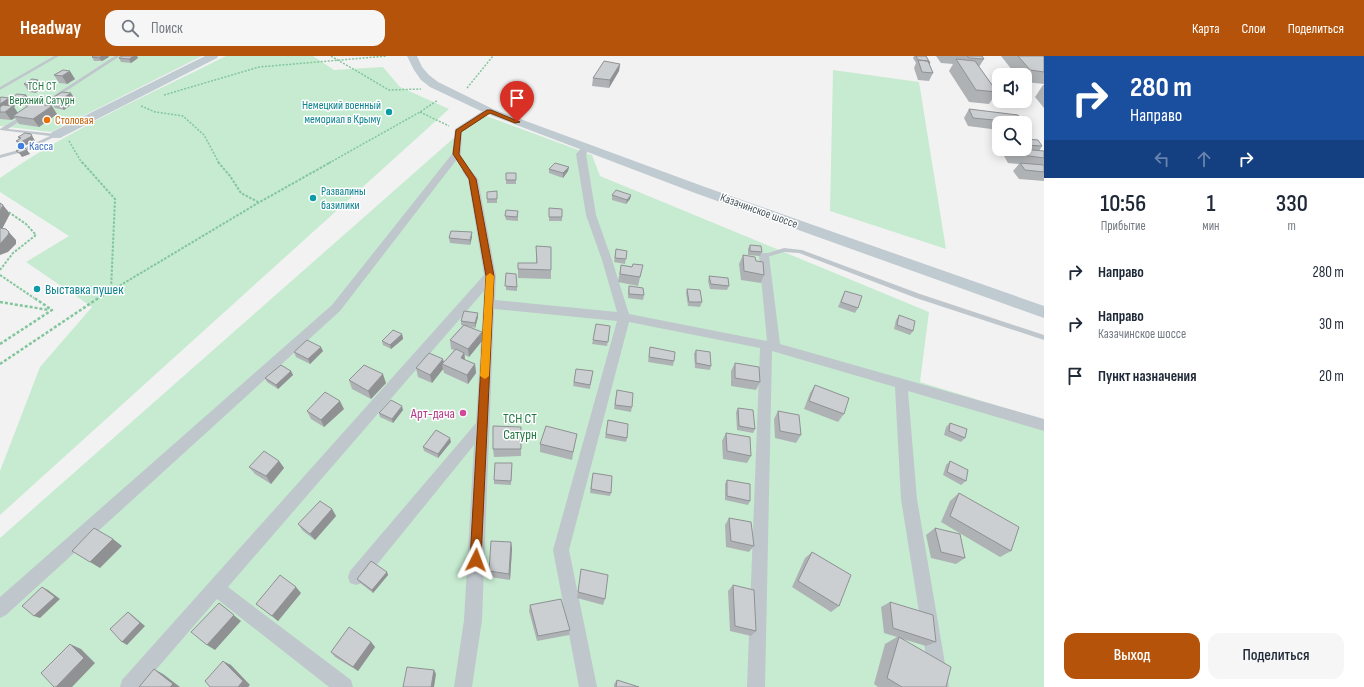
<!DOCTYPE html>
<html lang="ru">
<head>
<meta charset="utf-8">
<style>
  body { margin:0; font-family:"Sofia Sans Condensed",sans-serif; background:#f6f6f7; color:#1f2937; height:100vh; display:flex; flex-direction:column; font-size:15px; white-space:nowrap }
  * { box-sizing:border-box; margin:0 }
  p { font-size:13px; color:#747a83 }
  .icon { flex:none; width:22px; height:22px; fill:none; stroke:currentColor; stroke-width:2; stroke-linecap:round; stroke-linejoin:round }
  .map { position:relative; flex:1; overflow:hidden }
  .sheet { display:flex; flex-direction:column; background:#fff; width:320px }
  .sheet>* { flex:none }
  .top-card { background:#1a4fa0; color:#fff; overflow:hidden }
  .controls { position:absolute; left:992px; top:12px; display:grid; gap:8px }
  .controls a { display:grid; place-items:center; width:40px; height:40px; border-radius:8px; background:#fff; box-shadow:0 2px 10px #0003; font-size:20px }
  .pin { position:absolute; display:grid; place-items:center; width:34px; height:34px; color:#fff; margin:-41px -17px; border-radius:50% 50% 50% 0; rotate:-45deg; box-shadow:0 0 4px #0007 }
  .pin .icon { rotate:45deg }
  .me { position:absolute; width:44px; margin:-22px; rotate:3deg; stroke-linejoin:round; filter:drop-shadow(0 0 3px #0008) }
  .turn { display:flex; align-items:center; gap:14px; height:84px; padding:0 20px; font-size:18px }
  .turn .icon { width:52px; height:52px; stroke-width:2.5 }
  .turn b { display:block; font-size:28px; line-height:34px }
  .lanes { display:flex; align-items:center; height:38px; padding:0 20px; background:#0003; justify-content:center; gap:20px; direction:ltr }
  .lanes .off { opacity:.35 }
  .eta { display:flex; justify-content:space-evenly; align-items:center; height:68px; text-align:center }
  .eta b { font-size:24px; font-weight:600; line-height:28px }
  .cta { display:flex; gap:8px; margin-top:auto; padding:8px 20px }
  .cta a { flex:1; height:46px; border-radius:12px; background:#b45309; color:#fff; font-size:16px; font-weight:600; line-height:46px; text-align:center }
  .cta a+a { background:#f6f6f7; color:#1f2937 }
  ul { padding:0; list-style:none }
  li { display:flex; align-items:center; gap:12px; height:52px; padding:0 20px }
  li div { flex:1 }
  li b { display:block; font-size:15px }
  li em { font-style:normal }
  header { display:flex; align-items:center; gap:24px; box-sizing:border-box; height:56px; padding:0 20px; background:#b45309; color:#fff }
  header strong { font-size:19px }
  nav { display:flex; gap:22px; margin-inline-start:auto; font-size:14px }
  .search { width:280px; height:36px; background:#f6f6f7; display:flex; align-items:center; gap:10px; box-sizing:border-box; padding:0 14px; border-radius:12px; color:#747a83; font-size:15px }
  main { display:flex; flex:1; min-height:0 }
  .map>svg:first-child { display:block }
  .green { fill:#c6ebd0 }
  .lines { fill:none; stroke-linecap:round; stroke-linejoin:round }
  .path-far2 { stroke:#82c69c; stroke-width:1.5; stroke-dasharray:2 1.5; stroke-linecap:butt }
  .path-far1 { stroke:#82c69c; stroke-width:2; stroke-dasharray:2.5 1.5; stroke-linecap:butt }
  .path { stroke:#82c69c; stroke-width:2.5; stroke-dasharray:3 2; stroke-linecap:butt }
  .lane { fill:#bfc7cc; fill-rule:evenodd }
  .street { fill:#bfc7cc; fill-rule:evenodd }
  .secondary { fill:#c0cad1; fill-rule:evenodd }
  .wall { fill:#afb2b5 }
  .shaded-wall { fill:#8f9193 }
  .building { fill:#cccfd2; stroke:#8f9193 }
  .route { fill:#b45309; stroke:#753606 }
  .slow { fill:#f59e0b }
  .culture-dot { fill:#0f9aa8; stroke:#fff; stroke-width:1.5 }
  .food-dot { fill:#e8710a; stroke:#fff; stroke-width:1.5 }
  .shop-dot { fill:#3f7fe0; stroke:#fff; stroke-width:1.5 }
  .hotel-dot { fill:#d1479c; stroke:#fff; stroke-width:1.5 }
  .labels { text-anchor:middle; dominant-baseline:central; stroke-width:3; stroke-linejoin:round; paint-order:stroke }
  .far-park-label { font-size:12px; fill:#237843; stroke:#fff }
  .far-culture-label { font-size:12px; fill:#0d838f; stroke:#fff; text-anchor:end }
  .far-food-label { font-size:12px; fill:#c56008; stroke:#fff; text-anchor:start }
  .far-shop-label { font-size:12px; fill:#366cbe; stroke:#fff; text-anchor:start }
  .far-street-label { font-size:12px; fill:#4b575d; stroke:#fff }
  .culture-label { font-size:14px; fill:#0d838f; stroke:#fff; text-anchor:start }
  .hotel-label { font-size:14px; fill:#b23c85; stroke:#fff; text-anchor:end }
  .park-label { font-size:14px; fill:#237843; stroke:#fff }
</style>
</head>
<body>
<header>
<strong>Headway</strong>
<div class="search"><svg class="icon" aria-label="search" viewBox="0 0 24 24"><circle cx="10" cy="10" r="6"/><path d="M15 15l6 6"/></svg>Поиск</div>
<nav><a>Карта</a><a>Слои</a><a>Поделиться</a></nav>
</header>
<main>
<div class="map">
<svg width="1044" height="631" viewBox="0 0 1044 631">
  <rect width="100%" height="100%" fill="#f3f2f2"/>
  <path class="green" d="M0,0H202L51,76L0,70Z
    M226,0H313L334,14L383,11L400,31L449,53L0,459V415L40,311L92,251L26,206L69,180L0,136V122C70,73 150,38 226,0Z
    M833,14L919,26L946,193L830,155Z
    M481,58L592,99L600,120L929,256L920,326L1044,364V631H0V482Z"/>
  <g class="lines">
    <path class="path-far2" d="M331,0L389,34L421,33
      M467,32L493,0
      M164,39L259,11L387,0
      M141,50L155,56L183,60L204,79L219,107
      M420,56L449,70
      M69,85L82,107
      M329,107L420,56L438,44"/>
    <path class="path-far1" d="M82,106L115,143L111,234
      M218,106L230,120L241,137L258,146
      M0,214L13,197L36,179L26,168L7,155
      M0,219L34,242
      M99,242L258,147L331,106"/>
    <path class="path" d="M0,246L49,254
      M0,288L52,254L33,241
      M0,308L100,241"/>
    <path class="lane" d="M54,0H59L0,34V31Z
      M115,0H120L37,54L33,53Z
      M23,59L27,60L8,73L56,78L58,79L26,95L0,102V99L22,93L50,80L0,74V73Z
      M454,97H458L470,115L469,116H465L454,98Z
      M784,192L802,194L920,238L1044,279V284L916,242L799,197L784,196L764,202L761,200L762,199Z"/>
    <path class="street" d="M486,53H492L493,55L462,76L461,98L340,255L6,559L0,562V541L332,249L452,98L455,73Z
      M587,88L591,91L586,98L596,159L612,204L629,258L767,285L759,200L760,197H768L769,200L780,288L1044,363V375L908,335L917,443L949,631H931L901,443L895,331L772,295L765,631H747L760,292L629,266L569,494L597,631H579L553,494L617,265L494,253L482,564L472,631H454L464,564L474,389L362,527L356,529L350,527L348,521L350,515L476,367L484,235L228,531L351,624L353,631H329L217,543L141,631H120L122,624L484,219L468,123L462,115L464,113H470L478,123L496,220L495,244L617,256L602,204L586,159L576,98L584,89Z"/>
    <path class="secondary" d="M205,0H218L217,2L60,82H52L50,79L52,76Z
      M407,0H417L422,11L429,19L438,26L493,53L705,131L1044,250V262L695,137L485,57L430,31L421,24L414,14Z"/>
  </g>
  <path class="wall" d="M93,0H108L109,1L102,5H94L92,1Z
    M122,0H137L138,2L131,7L121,6L119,2Z
    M914,0H926L930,7L929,9L933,17L929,25L918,24L914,12L916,7L913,2Z
    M936,0H982L984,3L979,11L997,36L989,48L969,46L949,15L953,8L941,7Z
    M1001,0H1043L1044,1V28L1025,26V19H1016Z
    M620,8L619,15L609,32L592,30L593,22Z
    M63,14L75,23L67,28L59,27L54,19Z
    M38,24L43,32L35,37L29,36L24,28Z
    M1043,29H1044V52L1035,41Z
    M26,39L32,47L27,50L17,49L12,41Z
    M0,42H9L15,50L14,51L18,57L57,58L39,71L19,68L15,62L11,64L0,63Z
    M49,44L76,45L64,54L55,52Z
    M969,53L1024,67H999V74L968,70L964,62Z
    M31,78L35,85L24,90L19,89L16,85L19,83L18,81Z
    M1025,83L1042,90L1039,95H1044V125L1019,123L1013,115L1019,108L1008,107L1004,100L1006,96H1003L1001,93H1025Z
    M569,111L568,115L563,122L549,117V113Z
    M506,117H516V128H506Z
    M497,135V147H487V136Z
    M612,139H631L630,143L626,148L612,144Z
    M549,152L562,161V165H549Z
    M518,155V165L506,164L505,160Z
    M472,181L470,189L450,187L449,182Z
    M750,189L762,196L760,200L748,199V193Z
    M536,190L551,214V223L518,222V207H536Z
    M616,193L627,195L625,208L614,206Z
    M743,199L756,205L764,219L761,227L741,224L739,208Z
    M621,209L632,211L643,209L638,230L618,226Z
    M506,217L517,231V235L506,234Z
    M709,220L729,230L727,234L710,233L708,225Z
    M629,230L644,239L643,244L628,242V235Z
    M687,233L702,246L700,251L688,250L686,237Z
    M845,235L858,252L855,257L838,251L843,239Z
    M478,257V261L475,272L467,270L482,285L469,301L465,299V304L475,308L476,317L468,328L444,317L443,313L432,327L418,321L416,312L443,303L444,307L454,294L451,293L450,284L463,269H461V265Z
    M899,259L913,275L910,279L894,273L896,264Z
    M610,270L607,290L592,288L593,284Z
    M402,278L403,283L391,293L383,289L382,285Z
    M650,291L674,305L673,310L648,306Z
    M696,294L711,310L710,314L695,312L694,298Z
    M323,295L310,308L296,301L294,296Z
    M735,307L760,326L756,334L731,330V315Z
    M576,313L593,315L590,333L573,330Z
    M291,315L293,319L278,333L267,326L265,322Z
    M349,324L386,327L371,343L352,333Z
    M815,329L844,358L838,366L804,353L810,337Z
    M617,334L632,351L631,356L614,353Z
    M738,352L755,373L753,377L737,374L736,356Z
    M344,353L324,371L311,363L307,355Z
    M403,354L393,367L380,361L379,357Z
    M778,355L801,379L796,387L775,382L774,363Z
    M608,364L627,382L626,386L605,382Z
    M950,367L965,382L961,386L944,379L946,371Z
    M521,371V400L494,401L493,393Z
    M726,377L751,400L747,407L723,403L722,385Z
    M577,378L572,404L540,396V388Z
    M451,386L438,402L424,395L423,391Z
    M279,405L284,412L271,428L255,418L249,411Z
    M950,405L966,425L961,429L943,419L946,409Z
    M512,407L511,429L494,428V424Z
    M592,421L611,437L610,440L590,437Z
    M727,424L750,445L748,449L725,444V428Z
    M959,437L1011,495L1000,501L941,466L950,445Z
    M332,453L336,460L315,484L303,475L298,468Z
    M729,462L754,490L749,496L726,491L725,469Z
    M935,472L965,502L956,508L931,502L926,479Z
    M511,486L512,493L510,524L490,521L489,515Z
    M812,496L839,550L831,556L792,531L805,502Z
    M581,513L605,543L603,549L577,542Z
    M387,516L388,519L373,537L359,526L357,523Z
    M733,529L756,575L751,580L730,575L728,535Z
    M301,537L278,565L256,548Z
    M890,546L936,586L926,590L903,583L946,631H878L874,628L885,588L897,581L884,577L881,551Z
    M530,549L570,574L569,579L537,585L529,555Z
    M371,586L375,591L358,615L335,601L331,596Z
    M617,624L639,631H614V628Z"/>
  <path class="shaded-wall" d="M102,0H108L109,1L102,5L99,2Z
    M134,0H137L138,2L131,7L129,3Z
    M620,8L619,15L609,32L610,24Z
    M70,15L75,23L67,28L62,20Z
    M38,24L43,32L35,37L30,29Z
    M71,37L76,45L64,54L58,45Z
    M26,39L32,47L27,50L21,42Z
    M9,42L15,50L14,51L19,59L13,60L15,62L11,64L5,56H0V48Z
    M52,50L57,58L39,71L33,63Z
    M31,78L35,85L24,90L21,86Z
    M27,94L30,98L22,101L19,97Z
    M569,111L568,115L563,122V117Z
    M631,139L630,143L626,148L627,144Z
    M3,149L10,158L0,177V155Z
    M6,173L16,184V188L8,196L0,199V188Z
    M472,176V181L470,189V184Z
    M478,257V261L475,272V267Z
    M482,276V285L469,301L468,293Z
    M402,278L403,283L391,293L390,289Z
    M321,291L323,295L310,308L308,303Z
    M464,297L465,305L461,302Z
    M443,303L444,309L442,308L443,313L432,327L430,319Z
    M475,308L476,317L468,328L467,319Z
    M291,315L293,319L278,333L276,329Z
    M383,318L386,327L371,343L368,335Z
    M340,345L344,353L324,371L321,364Z
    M402,350L403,354L393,367L392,363Z
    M450,382L451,386L438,402V398Z
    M279,405L284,412L271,428L266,420Z
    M332,453L336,460L315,484L310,478Z
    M113,483L122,490L100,512L90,506Z
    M511,486L512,493L510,524L509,518Z
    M387,516L388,519L373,537L372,534Z
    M42,531L48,534L60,543L40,562L34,560Z
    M296,531L301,537L278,565L272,560Z
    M219,547L241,565L215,594L207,589Z
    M128,556L132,559L145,570L127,589L122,586Z
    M371,586L375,591L358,615L353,611Z
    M70,588L81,593L95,607L72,631H56Z
    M223,605L231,609L250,629L248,631H238Z
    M154,613L163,618L180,631H170Z
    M434,614L436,618L434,631H431Z"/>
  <path class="building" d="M93,0H102L99,2L92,1Z
    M122,0H134L129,3L119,2Z
    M916,0H926L930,7H929L928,5L918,4Z
    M967,0H982L984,3L969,2Z
    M1018,0H1043L1044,1V16L1030,14Z
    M956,3L975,5L997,36L976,34Z
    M918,4L928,5L933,17L922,16Z
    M604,5L620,8L610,24L593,22Z
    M63,14L70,15L62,20L54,19Z
    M32,23L38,24L30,29L24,28Z
    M62,36L71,37L58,45L49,44Z
    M17,38L26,39L21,42L12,41Z
    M1,41L9,42L0,48V42Z
    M32,47L52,50L33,63L13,60Z
    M3,49L13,50L5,56H0V51Z
    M969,53L1018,59L1024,67L973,62Z
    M25,77L31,78L32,80L21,86L16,85L21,82L18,81Z
    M1025,83L1038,84L1042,90L1025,89Z
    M24,91L27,94L19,97L16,95Z
    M1010,93H1022L1044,95V102L1014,98Z
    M555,107L569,111L563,117L549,113Z
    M1020,107L1044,109V116L1025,114Z
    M506,117H516V124H506Z
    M616,134L631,139L627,144L612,139Z
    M497,135V143H487V136Z
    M0,147L3,149L0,155Z
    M549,152L562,153V161H549Z
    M506,154L518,155L517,161L505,160Z
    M0,172L6,173L9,176L8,179L0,188Z
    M451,175L472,176L470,184L449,182Z
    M750,189L761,190L762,196L750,195Z
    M536,190L551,191V214L518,213V207H537Z
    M616,193L627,195L626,203L615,202Z
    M743,199L755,201L756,205L763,206L764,219L744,215Z
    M633,208L643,209L640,221L620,218L621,209L632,211Z
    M506,217L516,218L517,231L505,230Z
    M709,220L728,222L729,230L711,228Z
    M629,230L643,232L644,239L629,238Z
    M687,233L700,234L702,246H689Z
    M845,235L862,240L858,252L841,246Z
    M464,255L478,257L475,267L461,265Z
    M899,259L915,265L913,275L897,269Z
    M596,268L610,270L608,286L593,284Z
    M464,269L482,276L468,293L450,284Z
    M393,274L402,278L390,289L382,285Z
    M307,284L321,291L308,303L294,296Z
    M650,291L675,296L674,305L649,301Z
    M456,293L464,297L461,302L475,308L467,319L442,308Z
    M696,294L710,296L711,310L696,307Z
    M429,297L443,303L430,319L416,312Z
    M735,307L759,311L760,326L735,322Z
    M281,309L291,315L276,329L265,322Z
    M364,309L383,318L368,335L349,324Z
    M576,313L593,315L590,329L574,326Z
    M815,329L849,342L844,358L809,345Z
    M617,334L633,337L632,351L615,349Z
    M325,336L340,345L321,364L307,355Z
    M391,344L402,350L392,363L379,357Z
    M738,352L753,354L755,373L739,370Z
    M778,355L799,359L801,379L780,375Z
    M608,364L628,368L627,382L606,378Z
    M950,367L967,373L965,382L949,375Z
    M493,370L521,371V393H493Z
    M546,370L577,378L573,396L540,388Z
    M436,374L450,382L438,398L423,391Z
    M726,377L750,381L751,400L727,395Z
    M264,395L279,405L266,420L249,411Z
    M950,405L968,414L966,425L947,416Z
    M495,407H512L511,425L494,424Z
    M593,417L612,420L611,437L591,433Z
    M727,424L750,428V445L727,440Z
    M959,437L1019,471L1011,495L950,460Z
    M320,445L332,453L310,478L298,468Z
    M729,462L751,466L754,490L731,485Z
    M94,472L113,483L90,506L72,495Z
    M935,472L960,478L965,502L941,496Z
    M491,485L511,486L509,518L489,515Z
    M812,496L851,519L839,550L798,525Z
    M371,505L387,516L372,534L357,523Z
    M581,513L608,519L605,543L578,536Z
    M280,519L296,531L272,560L256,548Z
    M733,529L754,534L756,575L735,570Z
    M42,531L55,541L34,560L22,550Z
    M561,543L570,574L538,580L530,549Z
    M890,546L933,559L936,586L893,572Z
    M219,547L234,559L207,589L191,576Z
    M128,556L140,567L122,586L110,573Z
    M349,571L371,586L353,611L331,596Z
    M899,581L951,611L946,631H902L887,622Z
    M70,588L84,602L56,631H54L41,617Z
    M223,605L243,625L238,631H210L205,625Z
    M407,611L434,614L431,631H403Z
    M154,613L173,628L170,631H139Z
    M617,624L639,631H616Z"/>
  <path class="route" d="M487,54H491L520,66L515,67L490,57L461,76L459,98L476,123L494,220L481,504L480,508L476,510L472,508L470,504L486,220L469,123L453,98L456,74Z"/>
  <path class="slow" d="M490,217L494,220L489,320L485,323L480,320L486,220Z"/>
  <g class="culture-dot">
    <circle cx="389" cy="56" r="4"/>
    <circle cx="313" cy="142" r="4"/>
    <circle cx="37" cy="233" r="4"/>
  </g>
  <circle class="food-dot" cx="47" cy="64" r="4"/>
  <circle class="shop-dot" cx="21" cy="90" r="4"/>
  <circle class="hotel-dot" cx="463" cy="357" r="4"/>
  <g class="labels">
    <g class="far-park-label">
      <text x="42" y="30">ТСН СТ<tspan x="42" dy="14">Верхний Сатурн</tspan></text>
    </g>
    <g class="far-culture-label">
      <text x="381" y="49">Немецкий военный<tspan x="381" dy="14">мемориал в Крыму</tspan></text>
      <text x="321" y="135" text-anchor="start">Развалины<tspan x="321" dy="14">базилики</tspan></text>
    </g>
    <g class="far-food-label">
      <text x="55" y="64">Столовая</text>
    </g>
    <g class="far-shop-label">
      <text x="29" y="90">Касса</text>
    </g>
    <g class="far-street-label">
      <text transform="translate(759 155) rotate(20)">Казачинское шоссе</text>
    </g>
    <g class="culture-label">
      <text x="45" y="233">Выставка пушек</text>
    </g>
    <g class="hotel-label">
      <text x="455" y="357">Арт-дача</text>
    </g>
    <g class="park-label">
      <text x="520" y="362">ТСН СТ<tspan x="520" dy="16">Сатурн</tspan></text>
    </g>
  </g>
</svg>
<div class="controls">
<a><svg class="icon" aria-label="sound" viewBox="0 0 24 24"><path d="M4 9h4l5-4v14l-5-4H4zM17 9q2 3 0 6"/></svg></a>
<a><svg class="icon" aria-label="search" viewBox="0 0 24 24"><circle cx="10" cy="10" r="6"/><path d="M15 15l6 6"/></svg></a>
</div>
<div class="pin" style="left:517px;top:66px;background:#d93025"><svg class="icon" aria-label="arrive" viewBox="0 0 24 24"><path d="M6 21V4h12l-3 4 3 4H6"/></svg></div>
<svg class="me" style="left:476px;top:504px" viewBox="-20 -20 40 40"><path d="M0-17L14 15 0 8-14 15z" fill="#b45309" stroke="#fff" stroke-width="4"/></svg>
</div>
<section class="sheet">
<div class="top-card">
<div class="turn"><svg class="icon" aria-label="right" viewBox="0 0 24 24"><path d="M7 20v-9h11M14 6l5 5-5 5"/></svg><div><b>280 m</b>Направо</div></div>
<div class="lanes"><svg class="icon off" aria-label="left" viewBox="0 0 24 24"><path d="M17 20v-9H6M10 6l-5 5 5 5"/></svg><svg class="icon off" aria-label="ahead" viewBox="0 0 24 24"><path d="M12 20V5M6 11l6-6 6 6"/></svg><svg class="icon" aria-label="right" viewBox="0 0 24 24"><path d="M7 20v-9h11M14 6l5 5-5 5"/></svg></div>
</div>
<div class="eta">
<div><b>10:56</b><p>Прибытие</p></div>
<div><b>1</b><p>мин</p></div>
<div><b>330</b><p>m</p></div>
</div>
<ul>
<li><svg class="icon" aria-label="right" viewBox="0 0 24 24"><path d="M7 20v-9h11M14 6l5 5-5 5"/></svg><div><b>Направо</b></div><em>280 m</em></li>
<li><svg class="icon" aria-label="right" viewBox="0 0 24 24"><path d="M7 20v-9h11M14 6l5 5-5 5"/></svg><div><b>Направо</b><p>Казачинское шоссе</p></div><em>30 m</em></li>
<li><svg class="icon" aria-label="arrive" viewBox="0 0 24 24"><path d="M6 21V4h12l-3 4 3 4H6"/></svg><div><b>Пункт назначения</b></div><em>20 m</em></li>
</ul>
<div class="cta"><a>Выход</a><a>Поделиться</a></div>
</section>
</main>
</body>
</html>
